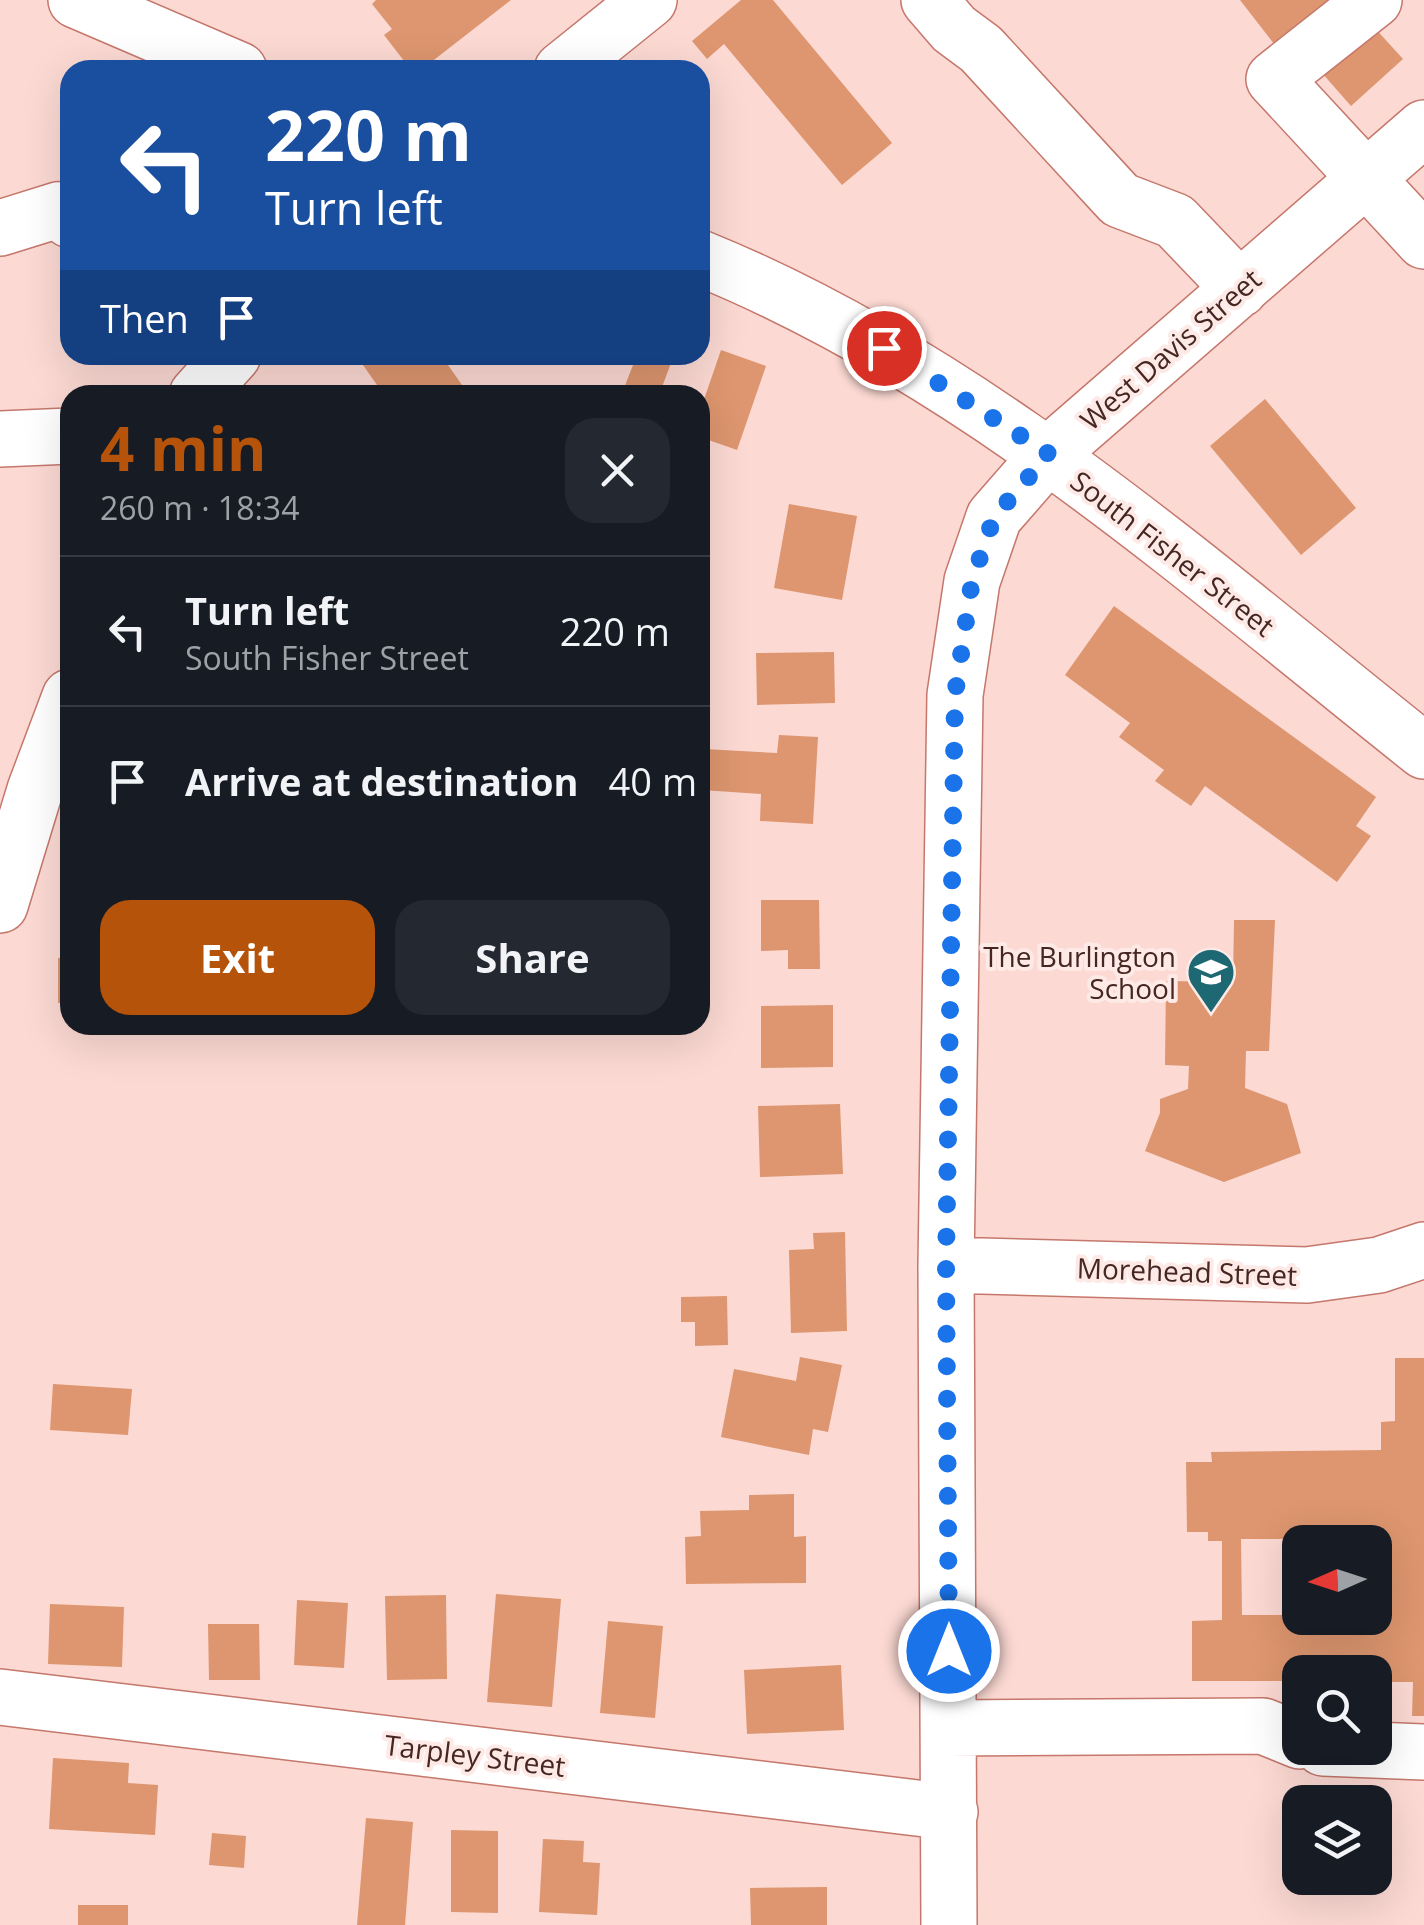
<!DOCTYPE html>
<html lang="en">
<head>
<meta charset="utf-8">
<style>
  body { margin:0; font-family:"Open Sans",sans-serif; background:#242831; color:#f1f3f6; height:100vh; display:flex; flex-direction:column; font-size:38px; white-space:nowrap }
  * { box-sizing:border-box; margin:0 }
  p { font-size:32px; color:#9ea1a6 }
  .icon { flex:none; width:55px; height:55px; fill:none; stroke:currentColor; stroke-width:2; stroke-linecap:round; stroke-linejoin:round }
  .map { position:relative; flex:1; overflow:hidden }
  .sheet { position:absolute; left:60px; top:385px; width:650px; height:650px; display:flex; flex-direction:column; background:#171b24; border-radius:30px; box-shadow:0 10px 40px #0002 }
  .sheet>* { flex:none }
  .hud { position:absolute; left:60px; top:60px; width:650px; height:305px; border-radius:30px; box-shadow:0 10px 40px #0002; background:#1a4fa0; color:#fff; overflow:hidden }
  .needle { width:65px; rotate:267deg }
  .tools { position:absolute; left:1282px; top:1525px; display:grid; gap:20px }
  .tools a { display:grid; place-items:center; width:110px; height:110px; border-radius:20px; background:#171b24; box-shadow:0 10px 40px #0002; font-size:50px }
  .pin { position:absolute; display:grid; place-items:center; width:85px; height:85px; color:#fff; margin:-42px; border:5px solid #fff; border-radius:50%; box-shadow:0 2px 10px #0007 }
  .me { position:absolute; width:110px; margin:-55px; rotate:0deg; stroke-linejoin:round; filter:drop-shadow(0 0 8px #0008) }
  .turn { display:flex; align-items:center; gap:35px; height:210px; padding:0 40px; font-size:45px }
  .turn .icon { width:130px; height:130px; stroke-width:2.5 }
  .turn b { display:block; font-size:70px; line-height:85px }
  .then { display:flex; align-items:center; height:95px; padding:0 40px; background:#0003; gap:20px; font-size:38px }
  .round { display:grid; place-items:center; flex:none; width:105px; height:105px; border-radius:30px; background:#242831 }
  .overview { display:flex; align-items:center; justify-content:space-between; height:170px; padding:0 40px }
  h1 { font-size:60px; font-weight:700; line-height:75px; color:#b45309 }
  .action { display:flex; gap:20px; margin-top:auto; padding:20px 40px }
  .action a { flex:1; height:115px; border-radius:30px; background:#b45309; color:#fff; font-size:40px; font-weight:700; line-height:115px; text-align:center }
  .action a+a { background:#242831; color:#f1f3f6 }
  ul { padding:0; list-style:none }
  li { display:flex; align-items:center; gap:30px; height:150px; padding:0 40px; border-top:2px solid #363941 }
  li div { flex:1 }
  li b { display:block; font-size:38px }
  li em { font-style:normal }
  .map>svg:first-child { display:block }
  .building { fill:#dd966f; fill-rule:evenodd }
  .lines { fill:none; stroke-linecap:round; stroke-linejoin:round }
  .minor-casing { stroke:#c5776b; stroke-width:58 }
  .major-casing { stroke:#c5776b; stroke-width:58 }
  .minor { stroke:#fff; stroke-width:55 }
  .major { stroke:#fff; stroke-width:55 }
  .route { stroke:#1a73e8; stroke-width:18; stroke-dasharray:0 32.4 }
  .labels { text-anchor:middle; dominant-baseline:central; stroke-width:8; stroke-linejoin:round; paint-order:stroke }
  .street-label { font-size:28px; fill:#462621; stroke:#fdeae7 }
  .poi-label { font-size:28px; fill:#462621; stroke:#fdeae7; text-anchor:end }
</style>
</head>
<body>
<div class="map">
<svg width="1424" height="1925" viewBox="0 0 1424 1925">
  <rect width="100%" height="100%" fill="#fcd9d3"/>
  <path class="building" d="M376,0H511L421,70H411L384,35L392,29L372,4Z
    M741,0H773L892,143L842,185L724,44L707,59L692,41Z
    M1240,0H1337L1285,58Z
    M1373,26L1403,59L1351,106L1322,73Z
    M721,350L766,366L737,450L700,437V411Z
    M377,355H441L469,395H384L363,365Z
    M637,355H674L659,395H643L624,388Z
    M1265,399L1356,508L1301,555L1210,446Z
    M789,504L857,516L842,600L774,588Z
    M1114,606L1376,797L1356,826L1371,836L1337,882L1205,786L1191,806L1155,781L1164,770L1119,737L1130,723L1065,675Z
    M834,652L835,703L757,705L756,653Z
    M779,735L818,737L813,824L760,821L761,794L702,790L704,749L777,753Z
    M761,900H819L820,969H788V950L761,951Z
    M1234,920H1275L1269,1051H1246L1245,1088L1287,1104L1301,1153L1224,1182L1145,1151L1160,1113V1099L1188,1089L1189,1066L1165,1065L1166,981L1233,982Z
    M70,957V1003H58V958Z
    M833,1005V1067L761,1068V1006Z
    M840,1104L843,1174L760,1177L758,1106Z
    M845,1232L847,1331L791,1333L789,1250L814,1249L813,1233Z
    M727,1296L728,1345L695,1346V1322H681V1297Z
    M800,1357L842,1365L828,1432L813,1429L809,1455L721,1437L734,1369L796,1381Z
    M1395,1358H1424V1716H1412L1413,1682H1379V1669L1314,1668V1672H1300V1681H1192V1621L1222,1620V1541H1208V1532H1187L1186,1462H1212L1211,1452L1381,1450V1422L1395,1421ZM1241,1539H1388V1615H1242Z
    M53,1384L132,1389L128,1435L50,1430Z
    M794,1494V1537L806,1536V1583L686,1584L685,1537L701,1536L700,1511L749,1510V1495Z
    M496,1594L561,1599L552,1707L487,1702Z
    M446,1595L447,1679L387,1680L385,1596Z
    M297,1600L348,1603L344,1668L294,1665Z
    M50,1604L124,1607L122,1667L48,1664Z
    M608,1621L663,1626L655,1718L600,1713Z
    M208,1624H259L260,1680H209Z
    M841,1665L844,1730L747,1734L744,1670Z
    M53,1758L129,1763L128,1783L158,1785L155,1835L49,1829Z
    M366,1818L413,1822L405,1925H357Z
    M451,1830L498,1831V1913L451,1912Z
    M212,1833L246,1836L244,1868L209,1865Z
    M543,1839L584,1841L583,1862L600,1863L597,1915L539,1912Z
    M827,1887V1925H751L750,1888Z
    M78,1905H128V1925H78Z"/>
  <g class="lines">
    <g class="minor-casing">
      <path id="minor" d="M929,0L954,29L981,49L1120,200L1175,221L1240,289
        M1374,0L1274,79L1424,241
        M562,70L649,0
        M0,228L58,210L70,220
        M197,395L233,355
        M0,439L70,436
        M0,905L35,790L70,697
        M946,1265L1307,1275L1379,1265L1424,1250
        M0,1697L950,1812
        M949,1728L1263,1726L1300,1741
        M1323,1748L1424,1752
        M949,1925L946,1265L955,695L972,581L994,517L1049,454L1424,128"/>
    </g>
    <g class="major-casing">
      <path id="major" d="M76,0L239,70
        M700,258C973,369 1196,570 1424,751"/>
    </g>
    <use href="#minor" class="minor"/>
    <use href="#major" class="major"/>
  </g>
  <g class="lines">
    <path class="route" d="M884,348L1049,454L994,517L972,581L955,695L946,1264L949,1651"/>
  </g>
  <defs>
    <g id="school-pin" transform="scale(2.5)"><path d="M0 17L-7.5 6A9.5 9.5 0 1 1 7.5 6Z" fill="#1e6873" stroke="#fdeae7"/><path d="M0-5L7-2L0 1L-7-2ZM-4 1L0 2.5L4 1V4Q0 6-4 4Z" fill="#fff"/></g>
  </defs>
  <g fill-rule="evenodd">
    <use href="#school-pin" x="1211" y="972"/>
  </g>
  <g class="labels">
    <g class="street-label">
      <text transform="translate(1170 349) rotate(-41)">West Davis Street</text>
      <text transform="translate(1173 553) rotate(38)">South Fisher Street</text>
      <text transform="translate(1187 1271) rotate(2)">Morehead Street</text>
      <text transform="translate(475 1755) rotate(7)">Tarpley Street</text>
    </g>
    <g class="poi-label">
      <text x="1176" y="956">The Burlington<tspan x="1176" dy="32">School</tspan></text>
    </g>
  </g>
</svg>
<div class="tools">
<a><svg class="needle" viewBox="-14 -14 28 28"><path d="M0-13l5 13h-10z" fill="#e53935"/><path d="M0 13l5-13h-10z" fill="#9ea1a6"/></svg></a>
<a><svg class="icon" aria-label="search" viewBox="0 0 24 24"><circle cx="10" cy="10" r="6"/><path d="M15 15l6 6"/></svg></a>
<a><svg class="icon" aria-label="layers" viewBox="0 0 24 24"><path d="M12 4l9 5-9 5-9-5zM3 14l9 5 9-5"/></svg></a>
</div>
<div class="pin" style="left:884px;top:348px;background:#d93025"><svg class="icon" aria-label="arrive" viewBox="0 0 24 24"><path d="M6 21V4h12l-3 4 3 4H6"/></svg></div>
<svg class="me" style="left:949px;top:1651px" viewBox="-20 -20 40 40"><circle r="17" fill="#1a73e8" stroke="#fff" stroke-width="3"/><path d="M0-11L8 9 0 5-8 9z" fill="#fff"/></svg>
<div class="hud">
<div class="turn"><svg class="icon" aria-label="left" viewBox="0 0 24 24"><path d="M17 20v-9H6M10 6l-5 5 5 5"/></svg><div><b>220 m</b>Turn left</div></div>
<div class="then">Then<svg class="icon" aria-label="arrive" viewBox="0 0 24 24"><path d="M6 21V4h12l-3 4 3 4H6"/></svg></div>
</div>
<section class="sheet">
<div class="overview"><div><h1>4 min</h1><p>260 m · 18:34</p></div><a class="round"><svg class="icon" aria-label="close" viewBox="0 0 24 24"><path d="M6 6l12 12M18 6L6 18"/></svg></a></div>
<ul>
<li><svg class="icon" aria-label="left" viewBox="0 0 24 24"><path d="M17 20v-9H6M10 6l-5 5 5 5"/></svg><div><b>Turn left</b><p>South Fisher Street</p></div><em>220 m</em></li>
<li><svg class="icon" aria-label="arrive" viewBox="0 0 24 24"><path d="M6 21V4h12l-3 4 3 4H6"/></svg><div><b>Arrive at destination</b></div><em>40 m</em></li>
</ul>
<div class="action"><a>Exit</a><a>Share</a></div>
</section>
</div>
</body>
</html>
